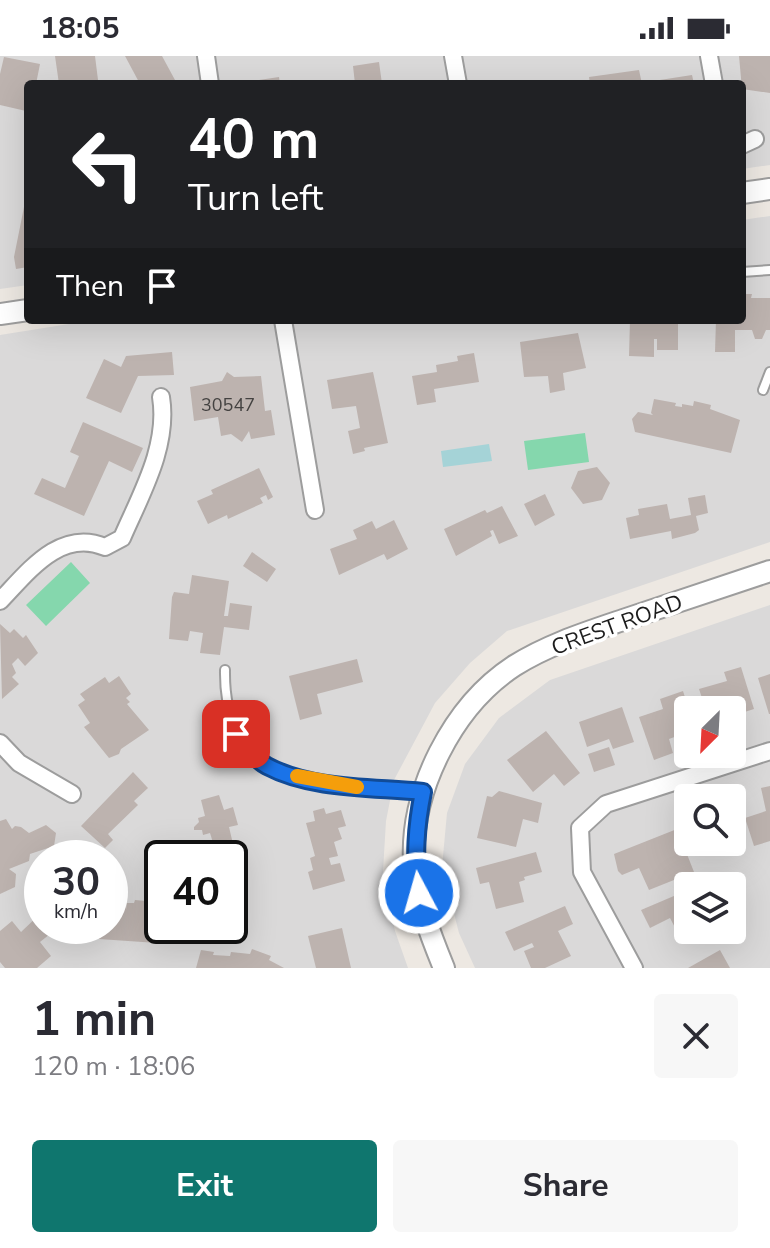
<!DOCTYPE html>
<html lang="en">
<head>
<meta charset="utf-8">
<style>
  body { margin:0; font-family:"Nunito Sans",sans-serif; background:#f7f7f7; color:#2b2b33; height:100vh; display:flex; flex-direction:column; font-size:30px; white-space:nowrap }
  * { box-sizing:border-box; margin:0 }
  p { font-size:26px; color:#7c7c81 }
  .icon { flex:none; width:44px; height:44px; fill:none; stroke:currentColor; stroke-width:2; stroke-linecap:round; stroke-linejoin:round }
  .map { position:relative; height:912px; overflow:hidden }
  .side { display:flex; flex-direction:column; background:#fff; flex:1 }
  .side>* { flex:none }
  .banner { position:absolute; left:24px; top:24px; width:722px; height:244px; border-radius:8px; box-shadow:0 8px 32px #0002; background:#202124; color:#fff; overflow:hidden }
  .needle { width:52px; rotate:204deg }
  .fabs { position:absolute; left:674px; top:640px; display:grid; gap:16px }
  .fabs a { display:grid; place-items:center; width:72px; height:72px; border-radius:8px; background:#fff; box-shadow:0 8px 32px #0002; font-size:40px }
  .speed { position:absolute; left:24px; top:784px; display:flex; gap:16px; font-size:40px; font-weight:700; text-align:center }
  .speed>* { display:grid; place-content:center; width:104px; height:104px; border-radius:50%; background:#fff; box-shadow:0 8px 32px #0002; line-height:1 }
  .speed small { font-size:20px; font-weight:400 }
  .speed .limit { border:4px solid #111; border-radius:12px; background:#fff; color:#111 }
  .pin { position:absolute; display:grid; place-items:center; width:68px; height:68px; color:#fff; margin:-34px; border-radius:16px; box-shadow:0 4px 12px #0006 }
  .me { position:absolute; width:88px; margin:-44px; rotate:354deg; stroke-linejoin:round; filter:drop-shadow(0 0 6px #0008) }
  .turn { display:flex; align-items:center; gap:28px; height:168px; padding:0 32px; font-size:36px }
  .turn .icon { width:104px; height:104px; stroke-width:2.5 }
  .turn b { display:block; font-size:56px; line-height:68px }
  .then { display:flex; align-items:center; height:76px; padding:0 32px; background:#0003; gap:16px; font-size:30px }
  .round { display:grid; place-items:center; flex:none; width:84px; height:84px; border-radius:8px; background:#f7f7f7 }
  .headline { display:flex; align-items:center; justify-content:space-between; height:136px; padding:0 32px }
  h1 { font-size:48px; font-weight:700; line-height:60px }
  .action { display:flex; gap:16px; margin-top:auto; padding:16px 32px }
  .action a { flex:1; height:92px; border-radius:8px; background:#0f766e; color:#fff; font-size:32px; font-weight:700; line-height:92px; text-align:center }
  .action a+a { background:#f7f7f7; color:#2b2b33 }
  .status { display:flex; justify-content:space-between; align-items:center; height:56px; padding:0 40px; background:#fff; direction:ltr }
  .status svg { height:22px; fill:currentColor }
  .map>svg:first-child { display:block }
  .residential { fill:#dad9d9; fill-rule:evenodd }
  .pitch { fill:#85d7ad }
  .water { fill:#a5d3d7 }
  .building { fill:#bdb3af }
  .lines { fill:none; stroke-linecap:round; stroke-linejoin:round }
  .service-casing { stroke:#9d9d9d; stroke-width:12 }
  .minor-casing { stroke:#9d9d9d; stroke-width:20 }
  .tertiary-casing { stroke:#9d9d9d; stroke-width:24 }
  .service { stroke:#fff; stroke-width:8 }
  .minor { stroke:#fff; stroke-width:16 }
  .tertiary { stroke:#fff; stroke-width:20 }
  .route-casing { stroke:#114b97; stroke-width:20 }
  .route { stroke:#1a73e8; stroke-width:14 }
  .slow { stroke:#f59e0b; stroke-width:14 }
  .labels { text-anchor:middle; dominant-baseline:central; stroke-width:7; stroke-linejoin:round; paint-order:stroke }
  .number-label { font-size:18px; fill:#444241 }
  .street-label { font-size:22px; fill:#1c1c1c; stroke:#fff }
</style>
</head>
<body>
<div class="status"><b>18:05</b><svg viewBox="0 0 49 12"><path d="M0 12V9h3v3zM5 12V6h3v6zM10 12V3h3v9zM15 12V0h3v12zM26 1h20v11H26zM47 4h2v5h-2z"/></svg></div>
<div class="map">
<svg width="770" height="912" viewBox="0 0 770 912">
  <rect width="100%" height="100%" fill="#ede8e2"/>
  <path class="residential" d="M0,0H770V109L742,113V28H28V229L0,233Z
    M770,160V486L507,575L470,607L435,647L394,724L386,765L383,815L395,875L408,912H0V279L94,264H742V164ZM42,802H110V870H42ZM162,802H230V870H162Z
    M770,549V912H475L459,877L442,811L447,757L465,708L499,662L550,624ZM688,654H732V698H688ZM688,742H732V786H688ZM688,830H732V874H688Z"/>
  <path class="pitch" d="M585,377L589,406L528,414L524,385Z
    M71,506L90,527L46,570L26,549Z"/>
  <path class="water" d="M489,388L492,405L443,411L441,395Z"/>
  <path class="building" d="M55,0H95L98,24L59,28Z
    M125,0H162L175,24L172,28H140Z
    M739,0H770V37L742,33Z
    M4,1L40,8L36,28H28L26,55L0,49V18Z
    M379,6L382,28H355L353,10Z
    M639,14L642,28H590L589,21Z
    M692,19L694,28H647V26Z
    M279,21L280,28H246V26Z
    M27,136L28,211L16,213L14,201Z
    M742,238H752L751,242H770V274H766L762,283H755L752,274H735V296H715L716,264H742Z
    M630,264H678V294H657V283H654V301L629,300Z
    M578,277L586,312L563,317L565,334L550,337L548,320L524,321L520,286Z
    M172,296L174,319L138,320L121,357L86,342L104,303L121,311L126,300Z
    M474,297L479,326L434,333L436,346L417,349L412,320L437,316L436,309L458,305L457,300Z
    M227,316L234,321L261,320L265,355L271,354L275,379L251,383L249,375L242,386L231,378L221,380L218,361L194,365L190,331L222,325Z
    M373,316L388,387L364,392L365,395L353,398L348,375L360,372L356,350L332,353L327,324Z
    M654,343L676,347L675,350L682,351V348L693,350L694,345L711,349L710,353L740,364L731,397L635,376L632,363L638,356L653,359L651,357Z
    M83,366L143,392L132,416L109,405L84,460L34,438L42,422L65,432L79,400L70,396Z
    M597,411L610,427L602,444L583,448L571,432L578,415Z
    M259,412L273,441L268,444L266,439L260,442L263,447L228,463L227,459L208,468L197,445L213,438L211,434Z
    M545,438L555,459L535,470L524,448Z
    M705,439L708,457L696,460L699,474L695,477L672,483L671,475L630,483L626,462L639,459L638,453L667,448L670,463L691,459L688,442Z
    M502,450L518,480L499,488L493,474L490,475L492,480L456,500L444,473L485,454L487,457Z
    M394,464L408,493L387,504L384,498L339,519L330,493L357,483L353,474L372,465L376,473Z
    M252,496L276,513L267,526L243,510Z
    M192,519L229,525L224,560H228L230,547L252,550L249,574L224,571L220,599L200,597L203,577L190,575L188,585L169,583L172,541L174,536L189,538Z
    M0,568L10,577L14,573L23,582L26,579L38,597L25,610L18,602L12,608L16,617L12,621L19,628L2,643Z
    M357,603L363,626L317,638L322,658L300,664L289,620Z
    M741,611L754,653L732,660V654H706L699,633L727,625L724,616Z
    M770,618V658H769L758,622Z
    M119,620L131,638L126,642L130,646L127,648L149,674L121,693L119,698L109,702L84,671L90,667L78,649L85,644L80,638L105,621L109,627Z
    M683,635L689,654L688,676L669,683L673,697L654,704L639,661L663,653L660,643Z
    M622,651L634,686L613,693L609,683L587,691L579,666Z
    M546,675L580,717L564,730L554,718L533,736L507,704Z
    M609,691L615,709L594,716L588,698Z
    M133,716L148,732L134,745L138,749L108,778L113,784L105,792L81,770Z
    M770,730V785L754,790L745,762L766,755L761,732Z
    M499,735L542,747L538,767L523,763L516,791L477,782L487,740L492,741Z
    M219,739L224,754L233,751L238,769L229,771L233,788L215,793L210,777L203,779L202,774H194V771L199,766L198,762L205,760L201,744Z
    M324,752L326,758L341,754L346,770L338,772L342,783L334,786L338,800L329,802L331,809L340,807L345,825L313,834L308,816L313,814L310,802L315,800L306,767L315,765L313,755Z
    M6,763L12,773L15,770L21,771L29,777L46,769L56,777L54,790L30,798L29,805L9,813L16,818L15,831L0,838V765Z
    M677,773L694,816L649,834L639,812L622,819L618,815L614,798Z
    M536,796L542,816L524,821L525,824L519,826L524,846L496,853L489,826L480,828L476,812Z
    M158,834H162V870H158L157,887L99,883L100,870H110V843L126,844L127,854V847H134L135,844L157,846Z
    M688,834V874H707L683,887L670,862L650,872L641,854Z
    M565,850L573,868L558,875L571,900L545,912H531L524,895L534,891L532,887L514,895L505,876Z
    M42,856V870H60L40,886L51,900L37,912H5L0,906V875L12,865L21,876Z
    M342,872L351,912H316L308,880Z
    M252,893L271,900L269,904L284,912H196L201,894L214,896L213,899L230,900L231,896L250,898Z
    M720,894L730,912H688Z"/>
  <g class="lines">
    <g class="service-casing">
      <path id="service" d="M742,216L770,214
        M763,334L770,316
        M225,614C223,737 331,728 422,736"/>
    </g>
    <g class="minor-casing">
      <path id="minor" d="M206,0L210,28
        M453,0L458,28
        M709,0L714,28
        M742,89L755,83
        M283,264L315,454
        M0,545C28,516 60,472 105,491L122,482C141,438 169,390 161,341
        M0,687L19,707L72,738
        M634,912L582,816L580,772L606,748L770,695"/>
    </g>
    <g class="tertiary-casing">
      <path id="tertiary" d="M742,137L770,133
        M0,258L28,254
        M444,912C430,878 417,844 414,807C410,734 453,650 514,610C549,588 588,576 626,563C674,547 722,531 770,515"/>
    </g>
    <use href="#service" class="service"/>
    <use href="#minor" class="minor"/>
    <use href="#tertiary" class="tertiary"/>
  </g>
  <g class="lines">
    <g class="route-casing">
      <path id="route" d="M236,678C246,689 254,703 267,710C312,734 373,731 423,736C416,771 414,801 419,837"/>
    </g>
    <use href="#route" class="route"/>
    <path class="slow" d="M297,720L357,731"/>
  </g>
  <g class="labels">
    <g class="number-label">
      <text x="228" y="349">30547</text>
    </g>
    <g class="street-label">
      <text transform="translate(617 569) rotate(-20)">CREST ROAD</text>
    </g>
  </g>
</svg>
<div class="fabs">
<a><svg class="needle" viewBox="-14 -14 28 28"><path d="M0-13l5 13h-10z" fill="#e53935"/><path d="M0 13l5-13h-10z" fill="#7c7c81"/></svg></a>
<a><svg class="icon" aria-label="search" viewBox="0 0 24 24"><circle cx="10" cy="10" r="6"/><path d="M15 15l6 6"/></svg></a>
<a><svg class="icon" aria-label="layers" viewBox="0 0 24 24"><path d="M12 4l9 5-9 5-9-5zM3 14l9 5 9-5"/></svg></a>
</div>
<div class="speed"><div>30<small>km/h</small></div><div class="limit">40</div></div>
<div class="pin" style="left:236px;top:678px;background:#d93025"><svg class="icon" aria-label="arrive" viewBox="0 0 24 24"><path d="M6 21V4h12l-3 4 3 4H6"/></svg></div>
<svg class="me" style="left:419px;top:837px" viewBox="-20 -20 40 40"><circle r="17" fill="#1a73e8" stroke="#fff" stroke-width="3"/><path d="M0-11L8 9 0 5-8 9z" fill="#fff"/></svg>
<div class="banner">
<div class="turn"><svg class="icon" aria-label="left" viewBox="0 0 24 24"><path d="M17 20v-9H6M10 6l-5 5 5 5"/></svg><div><b>40 m</b>Turn left</div></div>
<div class="then">Then<svg class="icon" aria-label="arrive" viewBox="0 0 24 24"><path d="M6 21V4h12l-3 4 3 4H6"/></svg></div>
</div>
</div>
<section class="side">
<div class="headline"><div><h1>1 min</h1><p>120 m · 18:06</p></div><a class="round"><svg class="icon" aria-label="close" viewBox="0 0 24 24"><path d="M6 6l12 12M18 6L6 18"/></svg></a></div>
<div class="action"><a>Exit</a><a>Share</a></div>
</section>
</body>
</html>
